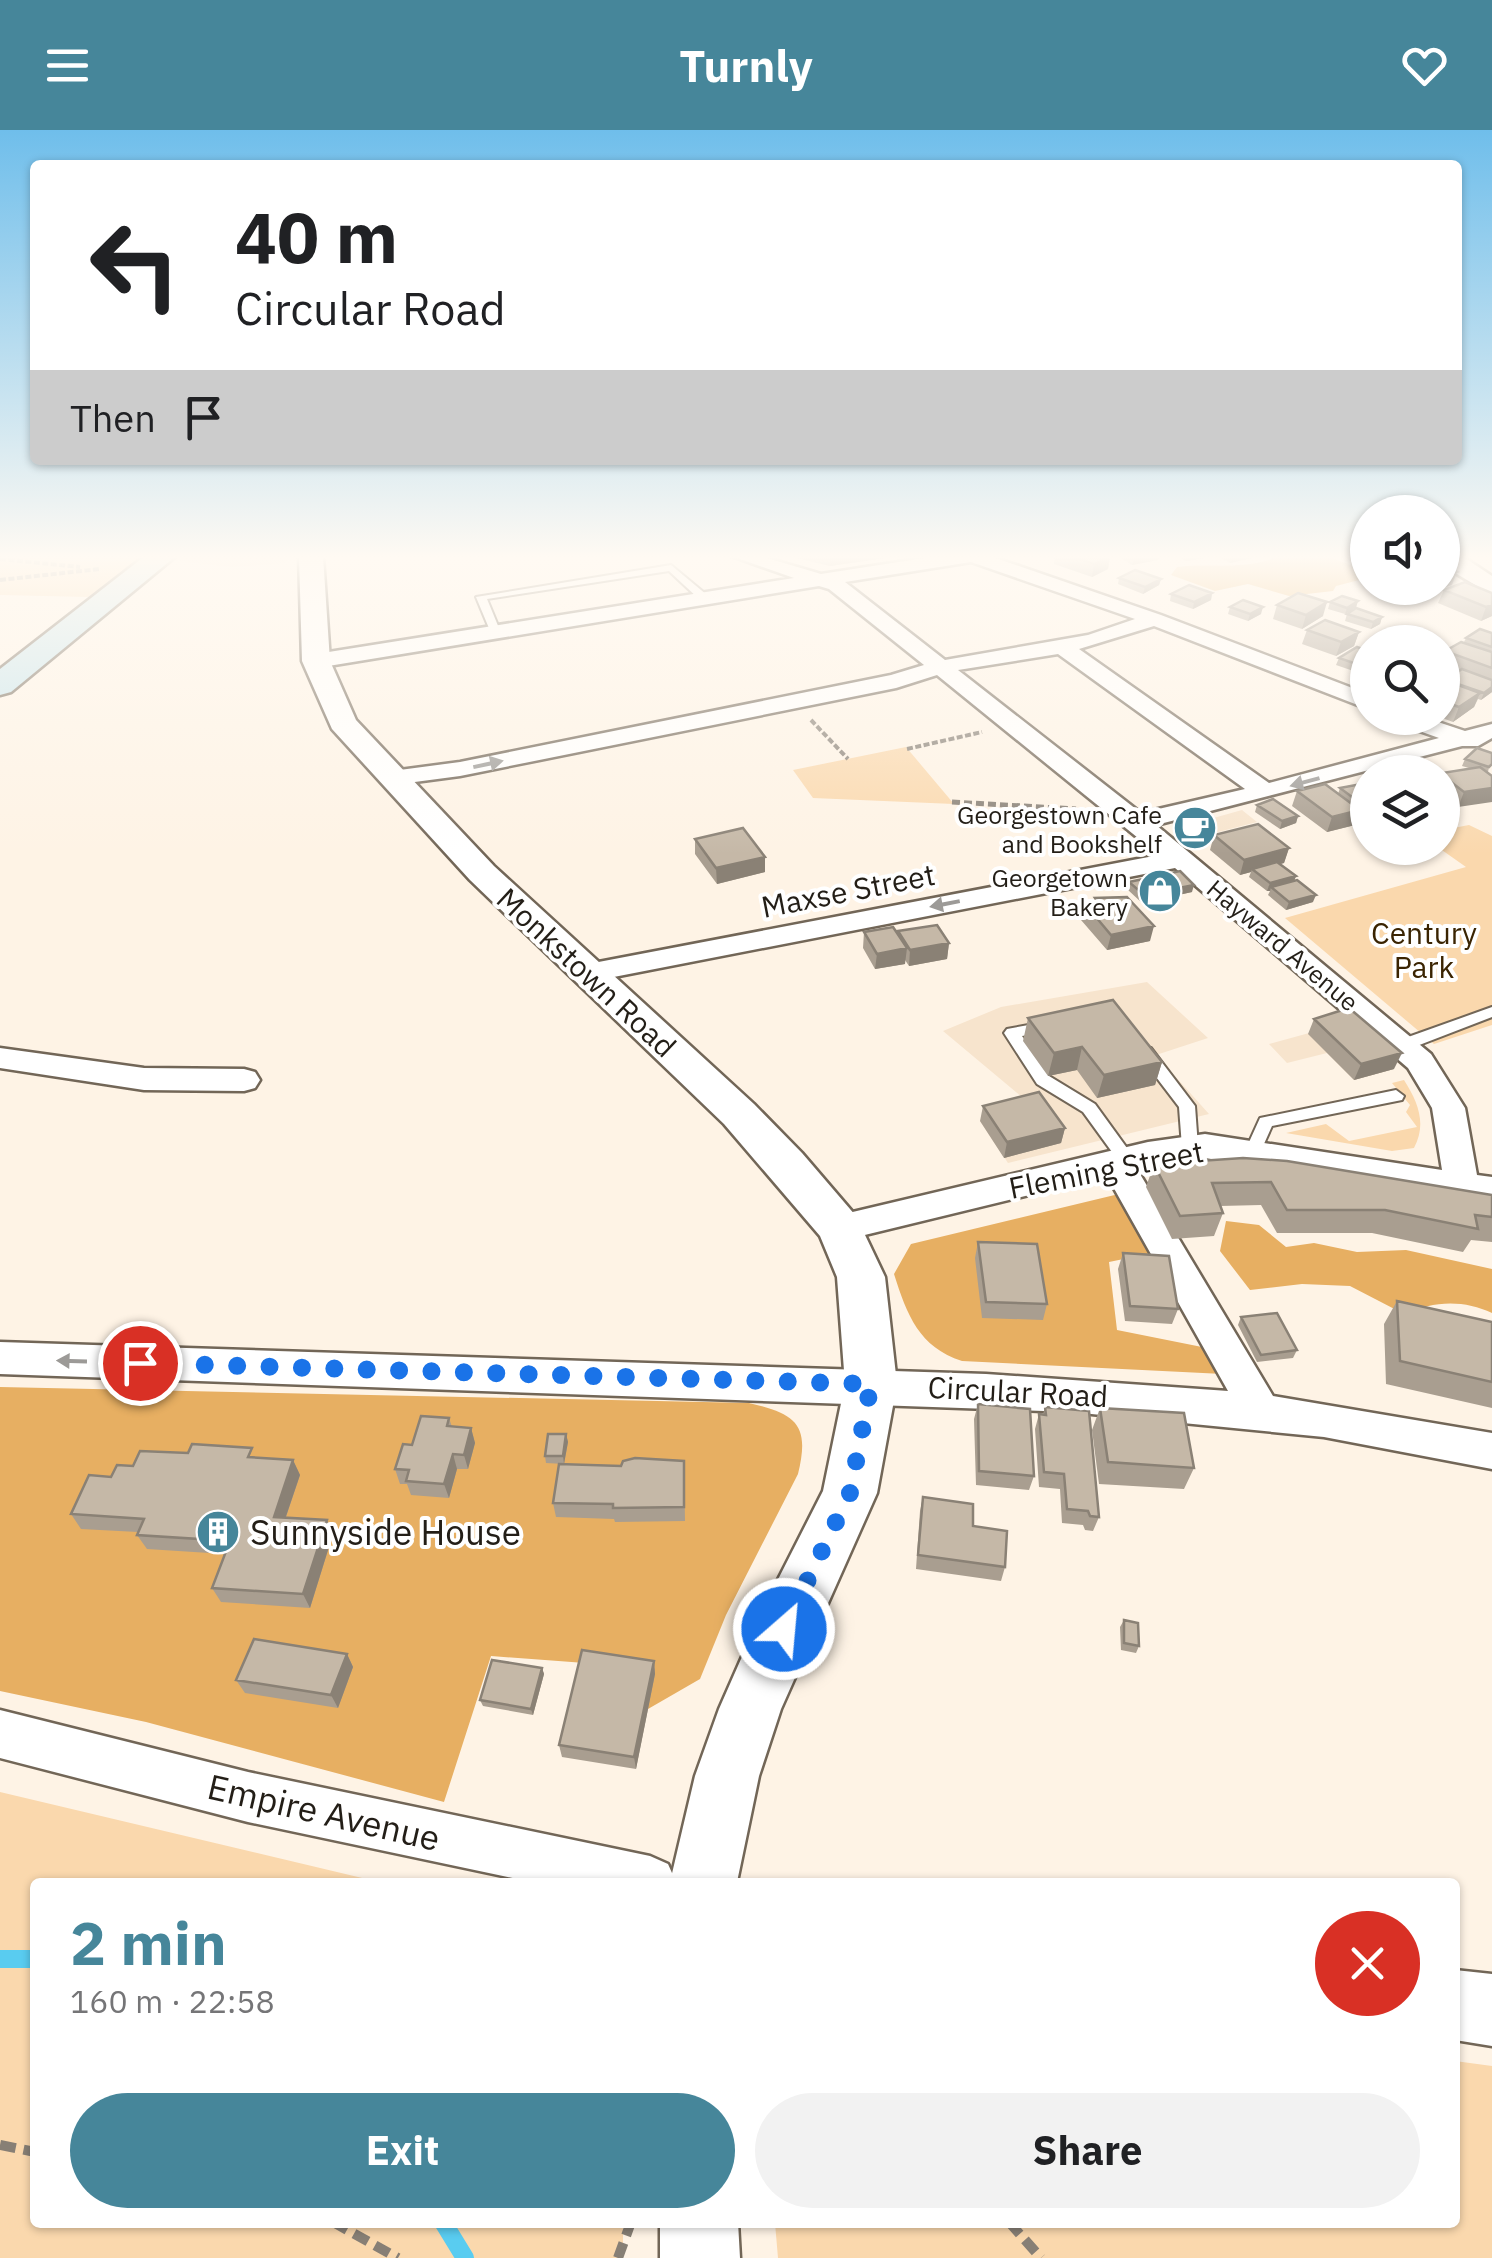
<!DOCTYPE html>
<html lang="en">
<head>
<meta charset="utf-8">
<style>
  body { margin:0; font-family:"IBM Plex Sans",sans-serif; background:#f2f2f2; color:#202124; height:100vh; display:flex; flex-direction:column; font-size:38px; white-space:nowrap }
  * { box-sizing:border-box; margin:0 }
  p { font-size:32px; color:#757577 }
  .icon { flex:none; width:55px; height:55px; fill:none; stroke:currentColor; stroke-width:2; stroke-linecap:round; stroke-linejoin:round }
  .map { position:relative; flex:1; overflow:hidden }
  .sheet { position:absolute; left:30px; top:1748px; width:1430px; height:350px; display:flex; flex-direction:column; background:#fff; border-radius:10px; box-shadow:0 2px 8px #0004 }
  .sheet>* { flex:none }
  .banner { position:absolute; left:30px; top:30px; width:1432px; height:305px; border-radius:10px; box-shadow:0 2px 8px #0004; background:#fff; color:#202124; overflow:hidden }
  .tools { position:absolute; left:1350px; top:365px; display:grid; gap:20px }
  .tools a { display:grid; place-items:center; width:110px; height:110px; border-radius:50%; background:#fff; box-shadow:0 2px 8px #0004; font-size:50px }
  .pin { position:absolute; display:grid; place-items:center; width:85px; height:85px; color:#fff; margin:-42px; border:5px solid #fff; border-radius:50%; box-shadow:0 2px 10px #0007 }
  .me { position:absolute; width:110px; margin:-55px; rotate:27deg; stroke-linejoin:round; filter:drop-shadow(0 0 8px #0008) }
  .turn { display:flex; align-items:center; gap:35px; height:210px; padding:0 40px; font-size:45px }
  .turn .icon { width:130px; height:130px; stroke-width:2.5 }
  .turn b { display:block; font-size:70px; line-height:85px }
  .then { display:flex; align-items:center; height:95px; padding:0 40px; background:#0003; gap:20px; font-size:38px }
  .round { display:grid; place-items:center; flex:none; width:105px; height:105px; border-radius:52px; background:#f2f2f2 }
  .overview { display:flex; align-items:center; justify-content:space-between; height:170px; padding:0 40px }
  h1 { font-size:60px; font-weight:700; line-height:75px; color:#46869a }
  .action { display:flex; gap:20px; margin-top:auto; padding:20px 40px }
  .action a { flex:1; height:115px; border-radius:60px; background:#46869a; color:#fff; font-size:40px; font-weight:700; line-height:115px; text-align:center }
  .action a+a { background:#f2f2f2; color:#202124 }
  header { display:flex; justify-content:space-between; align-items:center; height:130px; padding:0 40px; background:#46869a; color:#fff; font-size:45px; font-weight:700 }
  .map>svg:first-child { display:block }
  .built { fill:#f7e4cd }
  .green { fill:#fad8ad }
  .forest { fill:#e7af62 }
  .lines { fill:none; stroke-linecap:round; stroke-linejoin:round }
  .stream { stroke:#59ccf0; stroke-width:18 }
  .service-casing { stroke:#726657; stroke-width:4 }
  .minor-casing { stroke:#726657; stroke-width:5 }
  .tertiary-casing { stroke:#726657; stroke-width:5 }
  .secondary-casing { stroke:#726657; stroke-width:5 }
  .path-far2 { stroke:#877f75; stroke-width:4; stroke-dasharray:6 2.5; stroke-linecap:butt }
  .path-far1 { stroke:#877f75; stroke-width:5; stroke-dasharray:8 4; stroke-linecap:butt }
  .path { stroke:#877f75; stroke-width:10; stroke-dasharray:16 8; stroke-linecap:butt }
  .service { fill:#fff; fill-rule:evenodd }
  .minor { fill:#fff; fill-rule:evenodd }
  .tertiary { fill:#fff; fill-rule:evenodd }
  .secondary { fill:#c5e4ed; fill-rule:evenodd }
  .wall { fill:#a99e90 }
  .shaded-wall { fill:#8a8175 }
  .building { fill:#c5b8a7; stroke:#8a8175; stroke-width:2.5 }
  .oneway { fill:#9c9a97 }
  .route { stroke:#1a73e8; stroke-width:18; stroke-dasharray:0 32.4 }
  .labels { text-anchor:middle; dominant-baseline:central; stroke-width:8; stroke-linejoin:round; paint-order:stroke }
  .far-poi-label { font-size:25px; fill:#231e17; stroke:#fff; text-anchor:end }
  .far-street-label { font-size:25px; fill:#231e17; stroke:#fff }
  .street-label { font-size:30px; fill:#231e17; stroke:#fff }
  .park-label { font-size:30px; fill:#3a2402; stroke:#fff }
  .near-poi-label { font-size:35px; fill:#231e17; stroke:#fff; text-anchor:start }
  .near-street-label { font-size:35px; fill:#231e17; stroke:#fff }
</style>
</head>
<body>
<header><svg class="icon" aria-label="menu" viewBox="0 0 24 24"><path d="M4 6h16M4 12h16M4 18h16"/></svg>Turnly<svg class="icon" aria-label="heart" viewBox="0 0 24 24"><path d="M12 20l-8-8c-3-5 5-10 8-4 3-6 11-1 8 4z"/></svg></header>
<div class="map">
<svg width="1492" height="2128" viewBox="0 0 1492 2128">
  <rect width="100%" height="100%" fill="#fef3e5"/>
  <path class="built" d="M186,426H286V433L232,437L179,431Z
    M1242,680L1257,692L1191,709L1178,698Z
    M1147,852L1208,908L1156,925L1209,984L1008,1033L980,991L1034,977L943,901L1001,877Z
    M1342,894L1394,939L1354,950L1327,923L1287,933L1269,914Z"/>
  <path class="green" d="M0,426H144L90,467L0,465Z
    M906,617L954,674L813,668L793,640Z
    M1469,695L1492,706V895L1434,914L1285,788L1466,737L1439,718L1443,700Z
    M1404,950C1418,972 1427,994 1414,1018L1392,1021L1286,1003L1326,994L1349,1011L1417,997L1406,982L1410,975L1392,953Z
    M0,1662L379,1752H35V2092L623,2093V2128H0Z
    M1455,1931L1492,1936V2128H778L775,2093L1455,2092Z"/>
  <path class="forest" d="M1270,426H1327L1358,438L1363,449L1336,456L1333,461L1289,466L1248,454L1215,461L1171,445L1177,437C1209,433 1240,440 1272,429Z
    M1123,1063L1153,1123L1109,1132L1117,1200L1207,1218L1223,1244L962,1231C919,1217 907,1185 894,1144L911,1114Z
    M1226,1091L1259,1095L1286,1117L1314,1113L1357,1122L1406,1120L1492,1139V1183C1465,1170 1432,1170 1406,1185L1350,1156L1302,1154L1250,1160L1220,1121Z
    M0,1257L749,1273C797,1284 810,1295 798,1344L726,1485L700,1549L648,1579L585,1533L491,1526L444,1672L146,1592L0,1561Z"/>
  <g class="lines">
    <path class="stream" d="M0,1829H35
      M443,2092L465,2128"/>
    <g class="service-casing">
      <path id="service" d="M671,435L707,465V469H699L669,441L487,469L501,503L496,506L491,503L476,467Z
        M1492,877V887L1409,919L1403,920L1395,915L1397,911Z
        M1045,892L1050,893L1053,897L1050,901L1022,906L1049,946L1095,974L1132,1025L1135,1029L1132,1033H1120L1083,982L1037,954L1004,903L1007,899Z
        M1145,917L1151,918L1195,976L1198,1017L1196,1021L1190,1023L1182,1017L1179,977L1137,922Z
        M1396,960L1404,966L1402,970L1272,996L1259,1025H1247L1245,1021L1260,988Z"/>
    </g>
    <g class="minor-casing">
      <path id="minor" d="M731,426H760L821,444L937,426H990L1161,485L1368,564V579L1154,496L1079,519L1269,653L1439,608L1397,593L1394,588H1426L1465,601L1492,594V608L1478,616H1462L1156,695L1431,924L1465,978L1477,1045L1492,1047V1073L1205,1028L1137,1039L1273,1266L1492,1303V1339L1324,1307L1071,1282L0,1244V1212L986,1244L1228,1261L1107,1046L840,1111L827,1107L822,1098L827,1089L840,1085L1148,1012L1205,1004L1442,1040L1432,978L1408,938L1175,738L588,852L578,849L573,843L578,837L588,834L1159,725L937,545L896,558L460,646L392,655L380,648L392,641L460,632L891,545L924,535L829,459L819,456L316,538L305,531L316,524L794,448ZM971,432L1135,489L1088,505L945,530L845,452ZM1058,524L1245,659L1141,683L958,540Z
        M0,918L144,938L244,939L255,942L260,950L255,958L244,961L144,960L0,938Z
        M0,1580L248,1642L650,1726L668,1734L676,1752H531L248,1692L0,1628Z"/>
    </g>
    <g class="tertiary-casing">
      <path id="tertiary" d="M299,426H323L330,531L356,590L494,736L754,974L802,1023L856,1086L885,1147L897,1254L877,1363L781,1579L759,1646L737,1752H670L695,1646L719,1579L763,1479L823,1361L845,1254L837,1147L820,1106L724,994L470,750L332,599L302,531Z
        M1442,426H1462L1492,446V465L1442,435Z
        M1455,1840L1492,1844V1916L1455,1910Z
        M660,2092H738L740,2128H660Z"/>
    </g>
    <g class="secondary-casing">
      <path id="secondary" d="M145,426H176L11,562L0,565V539Z"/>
    </g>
    <path class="path-far2" d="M0,429L80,437
      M0,450L99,439
      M811,590L848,629
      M907,619L982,602"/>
    <path class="path-far1" d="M952,672L1076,679"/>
    <path class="path" d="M0,2015L35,2022
      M333,2092L398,2128
      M1009,2092L1041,2128
      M618,2128L631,2092"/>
    <use href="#service" class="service"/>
    <use href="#minor" class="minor"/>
    <use href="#tertiary" class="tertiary"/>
    <use href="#secondary" class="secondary"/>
  </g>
  <path class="wall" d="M788,426H898L830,436Z
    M1055,426H1110L1108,439L1092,447L1054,434Z
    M1118,426H1159L1158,430L1132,435Z
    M1176,426H1203V428L1186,431Z
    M1217,426H1260L1230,433Z
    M1342,426H1368V434L1365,433L1367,428L1352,431Z
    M1119,448L1161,449L1159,455L1143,464L1118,454Z
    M1452,455L1416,467L1393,458H1442Z
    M1444,460L1492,463V486L1481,491L1438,473Z
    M1212,463L1211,470L1193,479L1170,471L1171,464Z
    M1358,471L1345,484L1328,479L1330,472Z
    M1277,475L1323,486L1302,499L1273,489Z
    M1230,477L1261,484L1248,491L1228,484Z
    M1347,484L1382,487L1380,494L1371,499L1345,491Z
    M1307,500L1359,502L1354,516L1336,526L1302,514Z
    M1492,503V562L1481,570L1478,569L1474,577L1453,592L1442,588V550L1446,551L1458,542L1442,536V529L1445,521L1464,512L1466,508Z
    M1368,521V546L1336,535L1339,528Z
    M1492,623L1488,642L1458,677L1442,665V643L1469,638L1462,636L1465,629Z
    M1366,649H1368V689L1359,683L1355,695L1327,702L1292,676L1297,661L1338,664L1340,658L1363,656Z
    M1257,675L1298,686L1296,693L1280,699L1255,682Z
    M1214,705L1289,718L1284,733L1280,734L1296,746L1294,751L1313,772L1286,780L1268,765L1270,761H1267L1249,747L1251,742L1240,745L1210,720Z
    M695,709L765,727V742L717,754L695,724Z
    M1129,752L1192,762L1142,773L1127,759Z
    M1095,768L1150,811L1107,820L1081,790L1085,774L1094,772Z
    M898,801L949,813L947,829L909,836L905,830V834L875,839L863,818L864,802L898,804Z
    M1028,888L1162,932L1155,955L1097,968L1077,940L1048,946L1023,911Z
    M1314,889L1394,939L1354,950L1308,904Z
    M983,976L1065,998L1061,1013L1004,1028L980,991Z
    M1154,1034L1492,1065V1112L1471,1110L1463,1122L1372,1103H1277L1261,1075L1220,1076L1223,1083L1214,1106L1172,1109L1146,1057Z
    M978,1112L1047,1174L1043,1190L982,1188L975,1128Z
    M1123,1123L1178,1179L1172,1194L1125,1191L1118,1139Z
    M1397,1171L1492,1192V1278L1386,1254L1384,1194Z
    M1241,1187L1297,1220L1293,1228L1257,1232L1238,1195Z
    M978,1274L1034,1346L1029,1360L976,1355L974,1289Z
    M1045,1277L1099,1387L1093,1401L1085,1400L1083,1395L1062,1393L1060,1359L1039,1357L1035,1299L1039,1284L1043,1285Z
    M1100,1278L1194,1338L1184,1359L1099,1354L1092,1300Z
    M449,1288L452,1297L471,1298L475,1313L468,1339H457L449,1368L411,1365L407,1354H400L395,1339L412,1315Z
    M566,1304L568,1312L564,1334L546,1333L545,1326Z
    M257,1328L293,1330L300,1345L286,1387L333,1404L310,1478L221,1472L212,1458L225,1424L147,1419L137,1405L138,1402L81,1399L71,1384L111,1347Z
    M684,1331L685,1391L615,1392L614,1389L556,1387L553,1373L621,1336Z
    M923,1367L973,1396L1005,1437L1001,1451L916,1439L920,1381Z
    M1124,1490L1139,1516L1136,1523L1121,1520L1120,1497Z
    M347,1524L353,1537L338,1578L245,1563L236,1550Z
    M654,1531L655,1544L636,1639L562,1627L559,1615Z
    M542,1538L544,1544L533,1585L483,1576L480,1570Z"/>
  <path class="shaded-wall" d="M830,426H898L830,436Z
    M1110,426L1108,439L1092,447L1094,434Z
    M1150,426H1159L1158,430L1132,435L1134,428Z
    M1188,426H1203V428L1186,431Z
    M1232,426H1260L1230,433Z
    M1354,426H1368V427L1352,431Z
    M1457,442L1452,455L1416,467L1420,458H1442V447Z
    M1161,449L1159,455L1143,464L1145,457Z
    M1212,463L1211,470L1193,479L1194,472Z
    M1358,471L1356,478L1345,484L1347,478Z
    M1327,472L1323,486L1302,499L1306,485Z
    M1492,475V486L1481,491L1486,477Z
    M1263,477L1261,484L1248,491L1250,484Z
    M1382,487L1380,494L1371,499L1373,492Z
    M1359,502L1354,516L1336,526L1341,512Z
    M1492,557V562L1481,570L1484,563Z
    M1480,563L1474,577L1453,592L1459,577Z
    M1492,658V672L1458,677L1464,662Z
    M1360,680L1355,695L1327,702L1332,687Z
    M1298,686L1296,693L1280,699L1282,691Z
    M1289,718L1284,733L1254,741L1252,739L1251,742L1240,745L1244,730Z
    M765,727V742L717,754L716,738Z
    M1296,746L1293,754L1271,757L1270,761H1267L1270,753Z
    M1194,755L1192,762L1142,773L1144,765Z
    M1316,765L1313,772L1286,780L1289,772Z
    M1154,796L1150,811L1107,820L1111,805Z
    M949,813L947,829L909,836L910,820Z
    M907,818L905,834L875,839L877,824Z
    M1082,917L1077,940L1048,946L1054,923Z
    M1402,923L1394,939L1354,950L1361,934Z
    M1162,932L1155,955L1097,968L1104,945Z
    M1065,998L1061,1013L1004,1028L1007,1012Z
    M471,1298L475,1313L468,1339L464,1325Z
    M566,1304L568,1312L564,1334L563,1326Z
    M453,1324L457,1339L449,1368L444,1354Z
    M293,1330L300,1345L281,1401L274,1387Z
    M327,1390L333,1404L310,1478L303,1464Z
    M347,1524L353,1537L338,1578L331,1565Z
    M654,1531L655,1544L636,1639L634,1627Z
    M542,1538L544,1544L533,1585L531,1579Z"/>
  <path class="building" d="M1071,426H1110L1094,434Z
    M1442,436L1457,442L1442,447Z
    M1135,440L1161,449L1145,457L1119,448Z
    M1465,452L1492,463V475L1486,477L1444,460Z
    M1189,455L1212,463L1194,472L1171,464Z
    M1298,463L1327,472L1306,485L1277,475Z
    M1342,466L1358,471L1347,478L1330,472Z
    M1243,470L1263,477L1250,484L1230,477Z
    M1356,478L1382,487L1373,492L1347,484Z
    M1325,490L1359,502L1341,512L1307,500Z
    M1480,499L1492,503V517L1466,508Z
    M1461,512L1492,522V538L1445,521Z
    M1357,517L1368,521V538L1339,528Z
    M1462,539L1492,550V557L1484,563L1446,550Z
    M1442,549L1480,563L1459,577L1442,571Z
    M1477,618L1492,623V634L1489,637L1465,629Z
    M1480,637L1492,646V658L1464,662L1442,645V643Z
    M1325,654L1360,680L1332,687L1297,661Z
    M1361,654L1368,659V679L1340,658Z
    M1273,669L1298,686L1282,691L1257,675Z
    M1258,694L1289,718L1244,730L1214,705Z
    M743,698L765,727L716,738L695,709Z
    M1277,732L1296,746L1270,753L1252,739Z
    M1180,741L1194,755L1144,765L1129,752Z
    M1297,750L1316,765L1289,772L1271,757Z
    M1127,767L1154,796L1111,805L1085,774L1098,772L1095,768Z
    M937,795L949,813L910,820L898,801Z
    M893,797L907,818L877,824L864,802Z
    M1113,870L1162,932L1104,945L1082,917L1054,923L1028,888Z
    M1349,878L1402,923L1361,934L1314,889Z
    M1039,962L1065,998L1007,1012L983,976Z
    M1243,1028L1287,1031L1492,1065V1087L1475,1085L1478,1099L1385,1080H1287L1271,1052L1212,1053L1223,1083L1180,1086L1154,1034Z
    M978,1112L1037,1114L1047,1174L986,1172Z
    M1123,1123L1169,1126L1178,1179L1130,1176Z
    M1397,1171L1492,1192V1252L1400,1231Z
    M1277,1183L1297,1220L1261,1225L1241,1187Z
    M978,1274L1030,1279L1034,1346L979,1341Z
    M1045,1277L1089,1281L1099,1387L1090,1386L1088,1381L1067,1379L1064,1344L1044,1342L1039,1284L1046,1285Z
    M1100,1278L1184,1283L1194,1338L1108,1332Z
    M421,1286L449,1288L447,1296L471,1298L464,1325L453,1324L444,1354L406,1351L409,1340L395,1339L403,1314L412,1315Z
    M548,1304H566L563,1326H545Z
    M192,1314L252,1318L248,1327L293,1330L274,1387L327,1390L303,1464L212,1458L230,1411L137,1405L144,1389L71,1384L89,1345L111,1347L117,1335L133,1336L140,1321L188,1323Z
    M635,1328L684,1331V1377L613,1378V1374L553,1373L559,1334L621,1336L623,1331Z
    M923,1367L973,1374V1396L1007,1401L1005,1437L918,1425Z
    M1124,1490L1138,1493L1139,1516L1124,1513Z
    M254,1509L347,1524L331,1565L236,1550Z
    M582,1520L654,1531L634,1627L559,1615Z
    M492,1530L542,1538L531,1579L480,1570Z"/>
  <defs><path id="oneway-solid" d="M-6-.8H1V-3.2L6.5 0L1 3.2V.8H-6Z" transform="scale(2.5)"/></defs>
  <g class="oneway">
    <use href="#oneway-solid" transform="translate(488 634) rotate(-12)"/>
    <use href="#oneway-solid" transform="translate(1305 652) rotate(165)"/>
    <use href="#oneway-solid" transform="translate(945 774) rotate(169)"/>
    <use href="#oneway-solid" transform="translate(72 1231) rotate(-178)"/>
  </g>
  <linearGradient id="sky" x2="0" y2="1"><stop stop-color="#6fbeeb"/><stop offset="0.59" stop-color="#fffaf3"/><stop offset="1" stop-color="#fffaf3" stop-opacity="0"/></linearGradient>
  <rect width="1492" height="724" fill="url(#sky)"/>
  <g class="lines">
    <path class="route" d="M140,1233L871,1254L850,1363L784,1499"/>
  </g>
  <defs>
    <g id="cafe-disc" transform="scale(2.25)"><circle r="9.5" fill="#46869a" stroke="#fff"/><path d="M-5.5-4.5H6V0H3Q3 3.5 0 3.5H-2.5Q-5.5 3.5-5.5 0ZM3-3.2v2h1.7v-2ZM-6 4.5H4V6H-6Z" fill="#fff"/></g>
    <g id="shop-disc" transform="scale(2.25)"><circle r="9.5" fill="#46869a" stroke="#fff"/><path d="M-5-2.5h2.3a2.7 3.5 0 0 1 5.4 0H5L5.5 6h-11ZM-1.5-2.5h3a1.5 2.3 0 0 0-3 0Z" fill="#fff"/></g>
    <g id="building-disc" transform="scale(2.25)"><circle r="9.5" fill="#46869a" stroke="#fff"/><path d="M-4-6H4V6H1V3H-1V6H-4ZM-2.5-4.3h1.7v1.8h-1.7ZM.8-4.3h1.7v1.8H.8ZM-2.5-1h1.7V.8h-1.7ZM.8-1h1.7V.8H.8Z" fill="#fff"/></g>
  </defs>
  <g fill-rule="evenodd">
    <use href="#cafe-disc" x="1195" y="698"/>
    <use href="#shop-disc" x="1160" y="761"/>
    <use href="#building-disc" x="218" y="1402"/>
  </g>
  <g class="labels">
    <g class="far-poi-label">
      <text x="1162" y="684">Georgestown Cafe<tspan x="1162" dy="29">and Bookshelf</tspan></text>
      <text x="1128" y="747">Georgetown<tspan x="1128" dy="29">Bakery</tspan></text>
    </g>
    <g class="far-street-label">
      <text transform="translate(1283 815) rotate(40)">Hayward Avenue</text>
    </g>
    <g class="street-label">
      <text transform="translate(848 760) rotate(-11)">Maxse Street</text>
      <text transform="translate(587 842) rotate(43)">Monkstown Road</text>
      <text transform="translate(1106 1039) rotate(-11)">Fleming Street</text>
      <text transform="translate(1018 1261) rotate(3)">Circular Road</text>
    </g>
    <g class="park-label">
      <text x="1424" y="802">Century<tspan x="1424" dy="34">Park</tspan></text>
    </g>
    <g class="near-poi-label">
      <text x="250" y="1402">Sunnyside House</text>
    </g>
    <g class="near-street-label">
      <text transform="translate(324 1682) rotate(13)">Empire Avenue</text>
    </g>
  </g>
</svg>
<div class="tools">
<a><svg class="icon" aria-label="sound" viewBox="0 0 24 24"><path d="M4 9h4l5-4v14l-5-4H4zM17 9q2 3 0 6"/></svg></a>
<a><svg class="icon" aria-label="search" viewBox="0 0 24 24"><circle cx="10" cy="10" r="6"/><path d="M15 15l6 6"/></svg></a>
<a><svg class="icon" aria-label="layers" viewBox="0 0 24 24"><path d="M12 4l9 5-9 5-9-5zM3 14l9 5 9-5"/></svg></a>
</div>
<div class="pin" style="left:140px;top:1233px;background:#d93025"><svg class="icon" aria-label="arrive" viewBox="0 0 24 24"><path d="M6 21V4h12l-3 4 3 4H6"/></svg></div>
<svg class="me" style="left:784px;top:1499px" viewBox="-20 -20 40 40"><circle r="17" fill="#1a73e8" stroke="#fff" stroke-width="3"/><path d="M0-11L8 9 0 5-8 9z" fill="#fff"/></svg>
<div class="banner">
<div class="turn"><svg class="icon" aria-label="left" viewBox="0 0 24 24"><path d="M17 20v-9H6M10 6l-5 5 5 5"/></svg><div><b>40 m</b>Circular Road</div></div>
<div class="then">Then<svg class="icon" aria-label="arrive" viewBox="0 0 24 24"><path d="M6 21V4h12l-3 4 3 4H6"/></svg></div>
</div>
<section class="sheet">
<div class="overview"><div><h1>2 min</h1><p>160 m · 22:58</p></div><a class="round" style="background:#d93025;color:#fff"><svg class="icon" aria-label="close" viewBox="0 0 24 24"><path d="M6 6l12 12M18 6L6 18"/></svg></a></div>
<div class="action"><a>Exit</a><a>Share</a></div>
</section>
</div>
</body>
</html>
